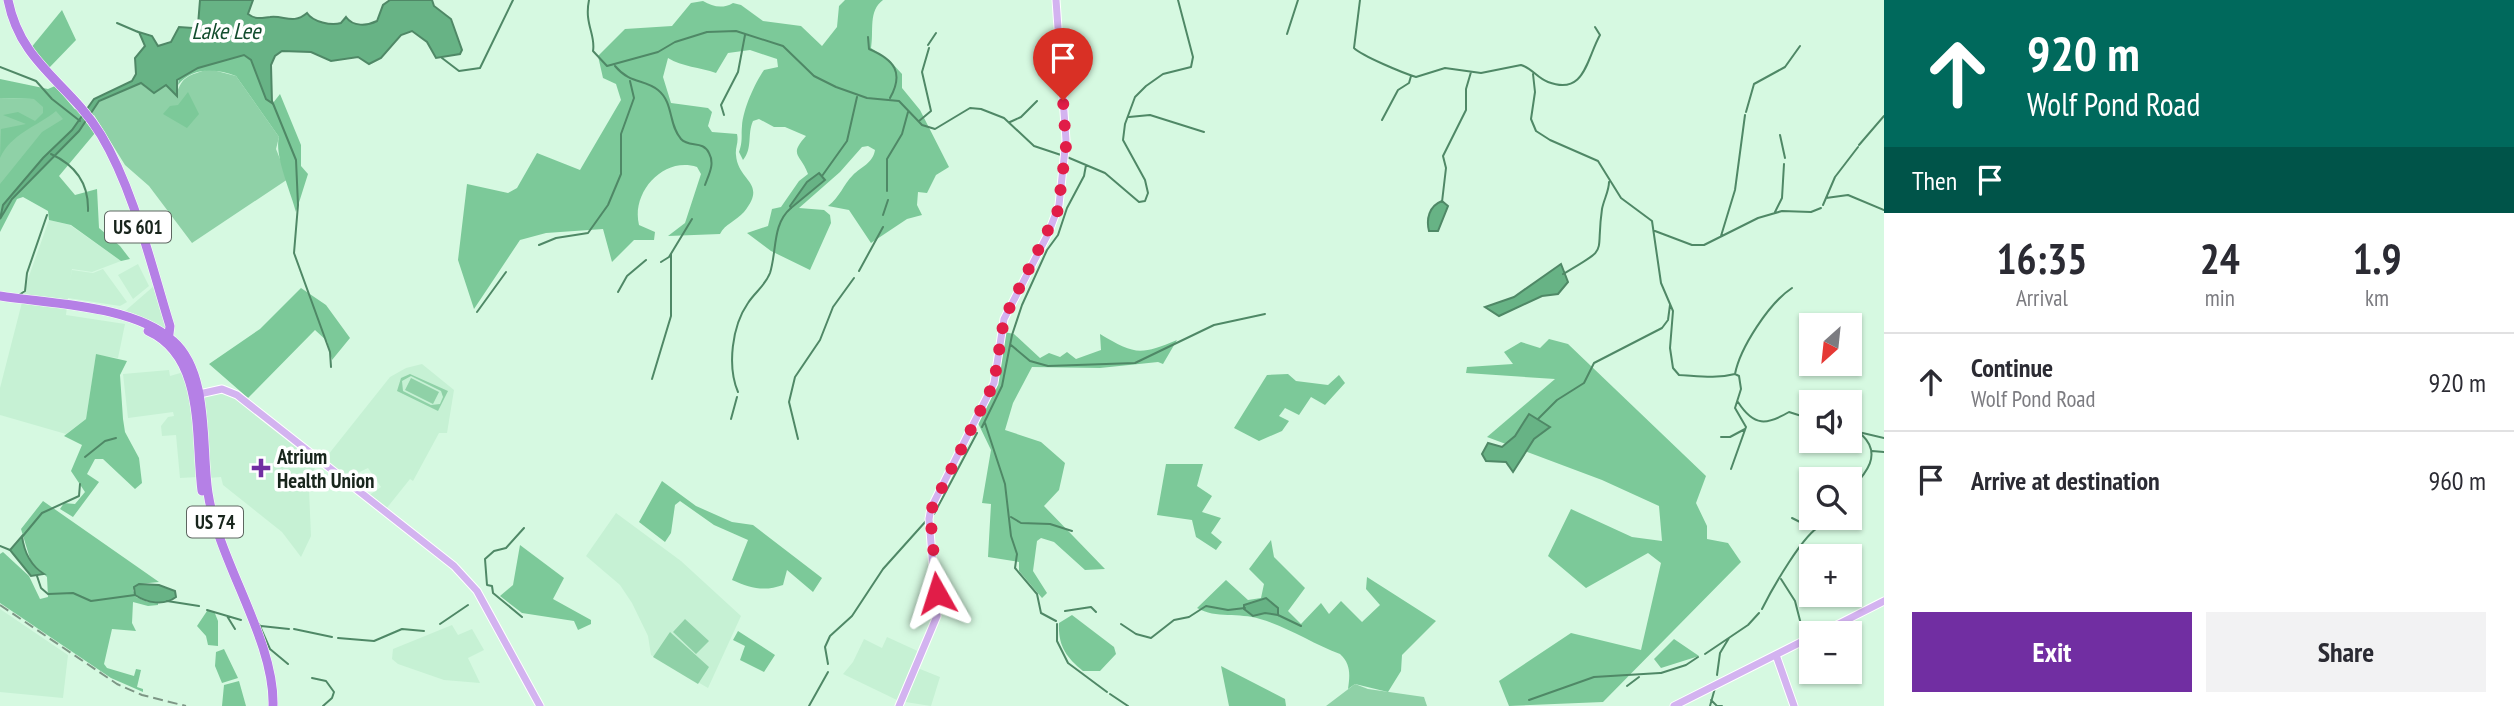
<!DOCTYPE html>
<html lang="en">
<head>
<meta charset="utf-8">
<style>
  body { margin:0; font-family:"PT Sans Narrow",sans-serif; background:#f2f2f3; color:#2b2b33; height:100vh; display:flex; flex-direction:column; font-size:26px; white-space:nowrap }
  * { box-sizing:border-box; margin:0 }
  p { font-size:23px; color:#7c7c81 }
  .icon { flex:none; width:38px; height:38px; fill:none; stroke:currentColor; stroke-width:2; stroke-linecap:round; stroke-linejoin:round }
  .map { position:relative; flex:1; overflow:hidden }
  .sheet { display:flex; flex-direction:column; background:#fff; width:630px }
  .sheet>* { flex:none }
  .top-card { background:#00695c; color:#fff; overflow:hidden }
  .needle { width:46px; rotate:207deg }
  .buttons { position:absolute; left:1799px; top:313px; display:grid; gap:14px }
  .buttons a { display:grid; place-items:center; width:63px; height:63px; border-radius:0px; background:#fff; box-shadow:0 2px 5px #0004; font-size:35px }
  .pin { position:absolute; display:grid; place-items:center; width:60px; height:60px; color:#fff; margin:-72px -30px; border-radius:50% 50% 50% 0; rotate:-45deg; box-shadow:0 0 7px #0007 }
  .pin .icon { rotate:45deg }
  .me { position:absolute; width:77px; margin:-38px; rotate:354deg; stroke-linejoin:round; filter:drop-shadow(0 0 5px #0008) }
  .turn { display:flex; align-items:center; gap:24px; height:147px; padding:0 28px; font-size:32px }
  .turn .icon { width:91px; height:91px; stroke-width:2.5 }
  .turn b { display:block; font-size:49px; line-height:60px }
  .then { display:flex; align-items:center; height:66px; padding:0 28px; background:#0003; gap:14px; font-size:26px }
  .eta { display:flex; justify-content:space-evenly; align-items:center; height:119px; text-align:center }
  .eta b { font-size:42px; font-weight:800; line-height:49px }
  .button { display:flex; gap:14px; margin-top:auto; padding:14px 28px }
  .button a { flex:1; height:80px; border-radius:0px; background:#712ea2; color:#fff; font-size:28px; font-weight:800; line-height:80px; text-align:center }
  .button a+a { background:#f2f2f3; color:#2b2b33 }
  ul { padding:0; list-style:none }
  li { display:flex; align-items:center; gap:21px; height:98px; padding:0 28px; border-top:2px solid #e1e1e2 }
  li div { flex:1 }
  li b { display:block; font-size:26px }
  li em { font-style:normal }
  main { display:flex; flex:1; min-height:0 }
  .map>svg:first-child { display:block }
  .built { fill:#c6f1d4 }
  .green { fill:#8fd1a7; fill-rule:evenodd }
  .forest { fill:#7cc999 }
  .water { fill:#67b385; stroke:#4f8866; stroke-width:2 }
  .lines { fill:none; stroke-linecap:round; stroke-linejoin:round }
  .stream { stroke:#4f8866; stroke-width:2 }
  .major-casing { stroke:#fff; stroke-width:9 }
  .highway-casing { stroke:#fff; stroke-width:10 }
  .major { stroke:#d3b3f0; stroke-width:7 }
  .highway { stroke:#b580e6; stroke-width:9 }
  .rail { stroke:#7d9685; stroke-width:2; stroke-dasharray:10 5; stroke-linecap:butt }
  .route { stroke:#e11d48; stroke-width:12; stroke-dasharray:0 21.6 }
  .poi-dot { fill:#712ea2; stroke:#fff; stroke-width:2.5 }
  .labels { text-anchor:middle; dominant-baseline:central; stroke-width:7; stroke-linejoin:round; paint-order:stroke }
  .shield { fill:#fff; stroke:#5d6660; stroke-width:2 }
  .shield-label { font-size:19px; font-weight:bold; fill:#18251c }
  .poi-label { font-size:21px; font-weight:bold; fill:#18251c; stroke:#fff; text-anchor:start }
  .water-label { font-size:23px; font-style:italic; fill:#134d2e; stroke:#fff }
</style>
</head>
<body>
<main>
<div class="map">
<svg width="1884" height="706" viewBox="0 0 1884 706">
  <rect width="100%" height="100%" fill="#d6f9e1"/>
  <path class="built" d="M49,220L70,225L121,261L92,272L72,269L70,280L72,270L93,273L103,269L127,302L120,306L68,298L66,315L125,324L118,358L96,355L86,419L66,434L0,415V388L28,279Z
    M138,264L149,286L133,299L118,275Z
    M155,285L167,327L165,330L124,312Z
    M422,364L454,390L447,433H439L413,481L410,479L386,509L368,496L381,487L368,468L347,478L324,460L390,377L406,368Z
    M169,370L170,376L184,372L188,383L198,477L180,478L176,435L162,436L161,426L168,417L174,416L173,412L128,418L123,374Z
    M219,392L234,395L317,459L309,490L311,536L301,557L282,532L223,485L221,477L209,478L203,397Z
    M616,513L681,561L741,616L708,688L651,655L648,636L632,603L620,585L586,556Z
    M0,609L68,655L63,698L0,692Z
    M452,625L458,635L472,629L484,650L468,658L480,683L444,680L398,664L392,659L393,649Z
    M887,637L922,653L915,667L940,677L931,706L899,701L843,674L853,662L864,639L882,648Z"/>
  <path class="green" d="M209,69L236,76L279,137L276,149L288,179L192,243L149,186L125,165L94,115L0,190V98L39,99L65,110L93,108L99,101L141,83C152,95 154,90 166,85L171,87L176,95C183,75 188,76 209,69Z
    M410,374L448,391L438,411L397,391L401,378ZM411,376L441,391L443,397L440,404L431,405L403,391L402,381Z
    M411,378L439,392L433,404L405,390Z
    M685,619L709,641L696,654L673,632Z
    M670,632L709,667L698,684L653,657Z
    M1355,684L1368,689L1424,697L1427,706H1326Z"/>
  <path class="forest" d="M845,0H883C868,11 874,31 871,48L890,61L902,74V88L920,110L949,167L936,175L927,193L918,192L917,205L922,215L907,219L871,243L849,210L828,206C840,197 843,185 853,175C861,167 873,163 875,150L868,146L862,147L840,172L799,208L824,210L830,215L831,223L810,270L771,251L747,233L768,226L772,209L781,207L799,181L808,174C801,154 788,156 806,136L785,127H774L759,119L753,121C747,134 753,148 743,160L739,152C743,141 741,136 742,126C743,109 755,83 764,70L778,67L777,59L750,50L728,53L716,73C700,67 682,67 668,58L663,77L671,103L708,108L712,112L708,126L712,132L737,134C739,143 735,147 736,155C738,182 768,182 744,212C736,221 725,224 720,234L668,236L685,223L701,174L697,167C663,156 631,193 639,225L655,232L654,240H634L612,262L603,229L546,233L520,240L474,309L458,260L467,184L508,193L517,188L537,153L580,170L621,100L616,84L603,78L598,56L625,29L672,26L691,3L703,1C713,7 723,9 733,3L741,5L763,21L801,26L822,46L837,27L839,6Z
    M62,10L76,40L48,69L30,49Z
    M243,55L251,60L267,99L273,103L280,94L301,145V166L308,174L296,212C291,192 274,155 279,137L236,76C216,68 192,67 178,85L179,77L198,68Z
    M0,79L48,89L55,86L95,133L59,176L75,195L97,189L99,228L120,246L130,259L121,261L71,225L49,220L48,211L23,197L17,199L0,232V284V184L42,132L63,119L56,111C36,127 11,134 0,158L1,129L26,124L3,115L18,112L35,121L43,113V107L34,99L0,98Z
    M188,92L199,114L187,128L163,114L170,106L178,105Z
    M301,288L326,305L350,338L332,360L327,341L315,330L248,398L209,364L260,329Z
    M1004,332L1014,334L1040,358L1049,353L1060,357L1067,352L1076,359L1101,350L1100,334C1134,354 1139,356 1177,340L1163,364L1158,362L1100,368L1032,367L1013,403L1005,430L1041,442L1065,463L1059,490L1044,506L1105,569L1085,570L1054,542L1041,538L1037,541L1033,571L1047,593L1042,598L1019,571V562L988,557L991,504L982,503L991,450L977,421L997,381Z
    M1549,339L1568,344L1706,476L1696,503L1707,526V539L1728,543L1741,562L1603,702L1509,706L1499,681L1571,633L1641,650L1661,563L1648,553L1586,588L1548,556L1571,509L1632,537L1662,541L1659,506L1602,480L1487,437L1555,379L1466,373L1467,367L1513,364L1504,352L1521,342L1540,348Z
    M96,354L127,361L120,375L123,419L125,432L139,458L142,483L135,489L103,459H95L87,474L99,482L73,517L60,509L64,503L75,504L85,492L71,471L82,445L64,436L86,419Z
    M1288,374L1296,381L1328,385L1339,375L1345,383L1325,405L1311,397L1299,415L1285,408L1279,416L1289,421L1282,431L1259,441L1234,428L1267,375Z
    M1166,464H1203L1197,486L1212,496L1202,512L1221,518L1211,533L1222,542L1216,550L1196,537L1192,520L1157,515Z
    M662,481L696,506L732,522L753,525L822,578L813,592L787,570L783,585C764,592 750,588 732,580L748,540L714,525L680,501L675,505L671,533L665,542L639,522Z
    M43,501L159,582L139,584L133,590L136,597L148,602H158V605L148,606L133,602L132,623L136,631L112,629L104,664L107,668L134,676L136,669L141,670L137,687L143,689V692L111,678L0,603V554L3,552L29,576L40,599L48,597L47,577L31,562L21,529Z
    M1271,540L1274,557L1305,588L1288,611L1301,624L1321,603L1329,614L1341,601L1362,622L1380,605L1366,589L1367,577L1436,621L1402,655L1401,671L1388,692L1355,684L1348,689C1350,675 1351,664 1340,654C1313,644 1288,627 1260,619C1239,612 1216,619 1197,608L1226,580L1248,600L1261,598L1264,584L1249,569Z
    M520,545L564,578L553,599L591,620V624L578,630L574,621L522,613L500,596L513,585Z
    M207,611H214L218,621V646L208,645L206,636L197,626Z
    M1072,615L1114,647L1116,654L1100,671H1083C1066,657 1058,646 1059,623Z
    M738,631L775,655L764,672L740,660L745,646L733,640Z
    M1674,639L1699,656L1661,668L1654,659Z
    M224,649L238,678L222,683L215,666L216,652Z
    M1221,666L1285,699L1286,706H1229Z
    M239,681L246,706H222L224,685Z"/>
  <path class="water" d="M200,0H253L248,14C256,20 261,18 270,17C284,15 293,25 307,13C313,22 331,26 341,23L346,17C353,27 367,26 377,21L383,5L390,0H432L434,6L451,19L462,50L460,54L436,58L427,42L412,31L401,35L381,58L369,64L358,57L331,61L311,52L282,51L275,56L271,65L272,103L266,99L251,60L244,55L198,68L177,80V96L166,85L154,93L141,83L99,101L79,131L12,199L0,219L3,205L43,158L72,130L94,99L132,81L136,74L135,58L145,46L139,32L152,36L158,46L171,42L179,27L193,28L198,25Z
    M819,173L825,180L791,208L790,206L807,182Z
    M1442,201L1448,206L1438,231H1429C1426,219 1429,206 1442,201Z
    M1561,264L1568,282L1558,294L1542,296L1499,316L1485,307L1514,297Z
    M1529,414L1550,427L1534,439L1513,472L1506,462L1486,461L1482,454L1488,443L1502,447L1515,436Z
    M22,536C24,552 30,565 44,574L31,576L10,550Z
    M139,584L159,585L175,591L176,597C164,606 147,603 135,595L134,587Z
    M1266,598L1278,608V615L1265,613L1253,616L1244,609V605Z"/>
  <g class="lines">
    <path class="stream" d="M589,0C584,24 596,35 593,51L607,66L658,52L675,42L707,32L736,31L783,46L814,76L836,87L867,98L899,101L922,125L935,129L970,108L981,109L1004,118L1034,146L1061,155
      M1360,0L1354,48C1362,56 1403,73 1416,77L1445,68L1481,73L1521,65C1532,68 1537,78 1548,82C1585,96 1586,60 1600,35L1595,27
      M117,23L138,32
      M1287,34L1298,0
      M868,37L869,49C895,60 904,73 890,98
      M928,45L936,33
      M442,58L459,71L480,68L513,0
      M615,66C630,84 644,79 658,90C674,103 668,124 681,139C689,148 703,140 709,153C715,164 709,174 705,185
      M0,67L36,81L52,99L80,121
      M1533,74L1535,92L1531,119L1536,131L1550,140L1598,161L1621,198L1652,221L1661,283L1673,311L1670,348L1673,368L1679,375C1698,376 1716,379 1735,374
      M272,101L296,160L298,205L294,253L330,352L331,367
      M1746,112L1754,84L1785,67L1800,46
      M724,115L721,105L738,72L745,35
      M1129,117L1150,115L1204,132
      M1382,120L1398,90L1409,83L1411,76
      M919,121L931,111L922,72L929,48
      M1010,122L1021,117L1037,101
      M1780,135L1785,158
      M1859,145L1884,116
      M51,154C75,165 89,184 88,211
      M1067,157L1105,173L1139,202L1145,201L1148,193L1145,180L1123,140L1125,124L1135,97L1146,86L1163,74L1191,67L1193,57L1178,0
      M822,176L847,141L857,97
      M887,191V159L902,134L908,112
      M1826,198L1848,195L1884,210
      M1442,202L1446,168L1443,156L1466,110V89L1471,72
      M1823,205L1835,177L1858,147
      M1775,212L1782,198L1784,164
      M883,215L888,200
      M1655,231L1692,245H1704L1758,218L1782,211L1811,212L1821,208
      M1721,236L1735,190L1745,115
      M539,245L556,238L588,233L608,205L621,174V134L634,98L630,81
      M661,262L669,257L692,219
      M859,271L883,227
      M1563,274C1611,246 1595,257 1602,209C1604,199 1609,191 1609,182
      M618,292L627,276L646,260
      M19,295L25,291L27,273L47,215
      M477,312L506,272
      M1011,345L1030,361L1048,366L1135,363L1214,325L1265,314
      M652,379L671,316V254
      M738,392C727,366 732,326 748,303C755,292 765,286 770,273C777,251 772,224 791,208
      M1738,402C1754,427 1767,425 1789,412L1811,419
      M731,419L737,397
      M1538,419L1557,400L1584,383L1594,363L1662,328L1668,320L1670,305
      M985,423L1005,484L1011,536L1017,554L1015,568L1037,594L1041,613L1056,621
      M982,427L1002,386L1012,335L1022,305L1047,250L1058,235L1067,208L1084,176L1086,165
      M1850,430L1884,438
      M1721,437H1730L1745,429
      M798,439L789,402L795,377L820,340L833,307L854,278
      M1872,451L1884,452
      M85,457L105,441L116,438
      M1731,469L1746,427L1735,408L1741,389L1739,376L1735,374C1740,348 1769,303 1792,288
      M1850,491C1865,474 1883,455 1862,435
      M934,514L977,433
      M1011,517L1021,523L1050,524L1072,531
      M1792,518L1812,528
      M22,537L42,513L79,496L80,484
      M0,546L10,550
      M37,576L41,588L48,594L73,593L91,601L135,595
      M1781,579L1795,601L1804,636
      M167,601L199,606
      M1762,609C1771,591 1804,532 1821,526L1822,518
      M207,610L241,620
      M1065,611L1091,607L1096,612
      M1278,615L1301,626
      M227,616L235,629
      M522,617L493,593L492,586L487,585L485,559L494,551L506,548L524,528
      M259,624L270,649L288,664
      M440,624L468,605
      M1057,624V641L1068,663L1107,692
      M1121,624L1136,634L1151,638L1174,620L1189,617L1206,606L1228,610L1245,608
      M261,626L289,629
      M294,629L332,637
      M338,638L374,641L402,629L424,631
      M1809,646L1811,652
      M1705,654L1748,625L1759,613
      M828,664L825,647L830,636L852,616L883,569L926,521
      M1661,673L1686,665L1698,657
      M1717,675L1720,653L1729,638
      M312,678L326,681L334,692L332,698L323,706
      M1627,686L1639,677
      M1110,694L1128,706
      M1529,700L1594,677L1660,673
      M1711,700L1717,706
      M809,706L828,672
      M1710,706L1715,688
      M1718,706H1722"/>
    <g class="major-casing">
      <path id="major" d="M195,395L222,389L237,395L454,566L477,591L540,706
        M1819,634L1884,601
        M1776,655L1794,706
        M899,706L937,616L929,519L931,508L994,383L1004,319L1048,234L1059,205L1066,140L1056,0
        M1674,706L1811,637"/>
    </g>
    <g class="highway-casing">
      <path id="highway" d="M8,0C21,65 69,82 101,135C134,190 151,265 170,326L168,342
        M0,296C51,304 134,305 173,341C210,373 201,448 208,493C218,561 275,640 273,706
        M148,331C206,357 195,438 202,491"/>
    </g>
    <use href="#major" class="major"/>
    <use href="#highway" class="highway"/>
    <path class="rail" d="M0,605L117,684L142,695L186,706"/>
  </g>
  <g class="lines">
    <path class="route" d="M937,593L930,512L994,383L1004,319L1058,210L1066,146L1063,100"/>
  </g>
  <path class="poi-dot" d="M257.5 457.5h7v7h7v7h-7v7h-7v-7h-7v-7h7z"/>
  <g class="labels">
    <g class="shield">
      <rect x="105" y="211.5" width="66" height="31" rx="5"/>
      <rect x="187" y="506.5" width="56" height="31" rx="5"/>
    </g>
    <g class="shield-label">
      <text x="138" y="227">US 601</text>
      <text x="215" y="522">US 74</text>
    </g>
    <g class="poi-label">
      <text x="277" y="456">Atrium<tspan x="277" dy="24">Health Union</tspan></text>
    </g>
    <g class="water-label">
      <text x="226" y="30">Lake Lee</text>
    </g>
  </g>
</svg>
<div class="buttons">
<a><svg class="needle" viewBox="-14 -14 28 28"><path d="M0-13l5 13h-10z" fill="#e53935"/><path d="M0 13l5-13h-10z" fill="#7c7c81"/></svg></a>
<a><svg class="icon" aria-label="sound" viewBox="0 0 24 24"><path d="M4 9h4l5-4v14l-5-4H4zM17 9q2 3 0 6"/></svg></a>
<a><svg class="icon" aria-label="search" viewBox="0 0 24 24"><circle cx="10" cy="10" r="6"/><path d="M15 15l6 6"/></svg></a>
<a>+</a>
<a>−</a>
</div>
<div class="pin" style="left:1063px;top:100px;background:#d93025"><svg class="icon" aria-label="arrive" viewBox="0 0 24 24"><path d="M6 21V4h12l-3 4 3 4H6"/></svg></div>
<svg class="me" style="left:937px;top:593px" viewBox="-20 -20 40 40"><path d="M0-17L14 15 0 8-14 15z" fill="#e11d48" stroke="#fff" stroke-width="4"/></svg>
</div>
<section class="sheet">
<div class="top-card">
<div class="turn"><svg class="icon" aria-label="ahead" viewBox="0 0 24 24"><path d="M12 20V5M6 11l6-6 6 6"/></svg><div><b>920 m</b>Wolf Pond Road</div></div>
<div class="then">Then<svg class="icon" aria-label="arrive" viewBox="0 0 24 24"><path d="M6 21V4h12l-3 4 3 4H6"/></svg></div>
</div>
<div class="eta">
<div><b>16:35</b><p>Arrival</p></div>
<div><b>24</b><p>min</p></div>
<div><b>1.9</b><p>km</p></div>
</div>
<ul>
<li><svg class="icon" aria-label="ahead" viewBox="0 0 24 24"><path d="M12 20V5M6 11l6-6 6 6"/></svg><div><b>Continue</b><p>Wolf Pond Road</p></div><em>920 m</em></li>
<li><svg class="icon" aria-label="arrive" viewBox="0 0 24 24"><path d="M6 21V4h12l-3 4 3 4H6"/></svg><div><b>Arrive at destination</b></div><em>960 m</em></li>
</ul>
<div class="button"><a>Exit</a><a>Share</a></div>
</section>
</main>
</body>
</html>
